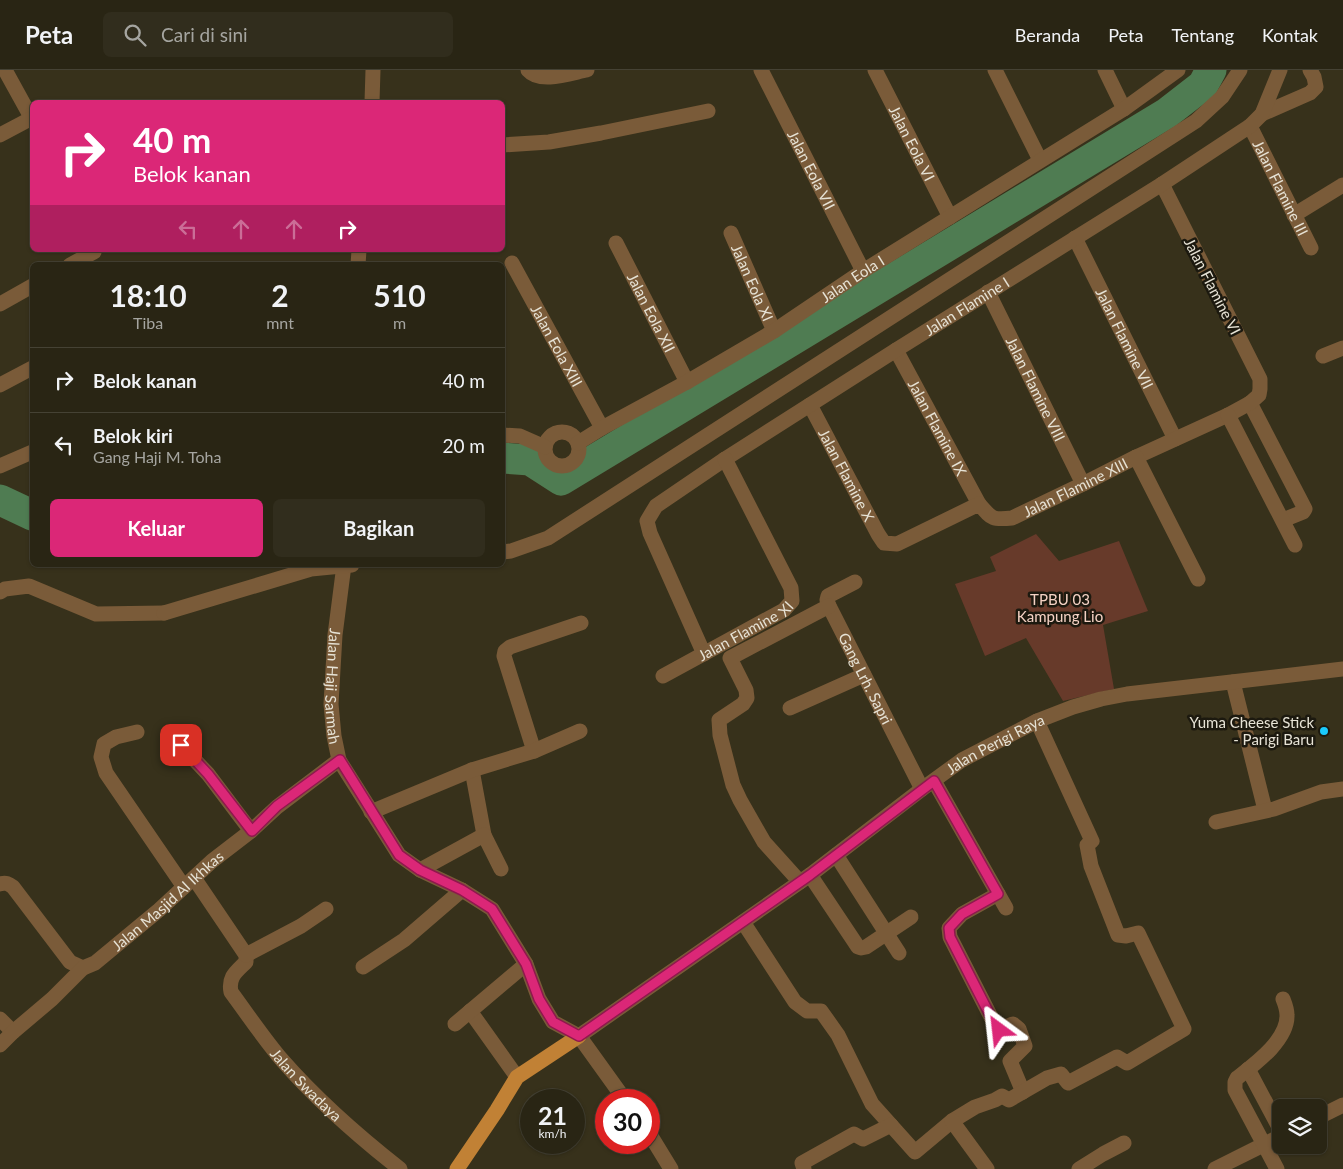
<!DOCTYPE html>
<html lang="id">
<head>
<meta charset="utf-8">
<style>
  body { margin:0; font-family:Lato,sans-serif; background:#312d1d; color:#f1f3f6; height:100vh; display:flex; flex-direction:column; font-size:19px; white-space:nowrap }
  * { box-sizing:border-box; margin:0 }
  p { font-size:16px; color:#a5a5a0 }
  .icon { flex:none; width:28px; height:28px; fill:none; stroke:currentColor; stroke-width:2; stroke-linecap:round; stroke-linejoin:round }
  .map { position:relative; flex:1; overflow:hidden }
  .side { position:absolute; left:30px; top:192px; width:475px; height:305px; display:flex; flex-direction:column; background:#292514; border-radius:8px; box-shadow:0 1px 4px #0004,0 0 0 1px #454234 }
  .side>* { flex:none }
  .top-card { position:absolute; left:30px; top:30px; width:475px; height:152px; border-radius:8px; box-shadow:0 1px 4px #0004,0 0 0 1px #454234; background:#db2777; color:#fff; overflow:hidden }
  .controls { position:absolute; left:1272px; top:1029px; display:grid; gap:10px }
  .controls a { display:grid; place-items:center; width:55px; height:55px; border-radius:8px; background:#292514; box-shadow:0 1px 4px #0004,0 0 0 1px #454234; font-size:25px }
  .speed { position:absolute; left:520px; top:1019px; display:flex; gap:10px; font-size:25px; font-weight:700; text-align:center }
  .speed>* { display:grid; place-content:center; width:65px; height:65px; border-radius:50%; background:#292514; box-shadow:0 1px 4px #0004,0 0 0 1px #454234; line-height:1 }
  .speed small { font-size:12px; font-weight:400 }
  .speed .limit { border:8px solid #d22; background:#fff; color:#111 }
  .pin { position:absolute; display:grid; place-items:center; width:42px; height:42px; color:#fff; margin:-21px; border-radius:10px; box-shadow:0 2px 8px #0006 }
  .me { position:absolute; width:55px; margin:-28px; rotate:330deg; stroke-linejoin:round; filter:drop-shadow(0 0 4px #0008) }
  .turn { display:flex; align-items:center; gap:18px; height:105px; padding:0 20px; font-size:22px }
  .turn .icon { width:65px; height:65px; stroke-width:2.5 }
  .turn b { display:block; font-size:35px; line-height:42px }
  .lanes { display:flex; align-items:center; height:48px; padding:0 20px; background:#0003; justify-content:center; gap:25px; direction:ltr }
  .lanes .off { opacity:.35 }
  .eta { display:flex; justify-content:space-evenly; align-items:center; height:85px; text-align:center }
  .eta b { font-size:30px; font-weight:700; line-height:35px }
  .primary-button { display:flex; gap:10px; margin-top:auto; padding:10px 20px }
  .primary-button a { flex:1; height:58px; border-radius:8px; background:#db2777; color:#fff; font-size:20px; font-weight:700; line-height:58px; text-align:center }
  .primary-button a+a { background:#312d1d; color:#f1f3f6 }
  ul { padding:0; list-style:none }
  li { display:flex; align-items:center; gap:15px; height:65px; padding:0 20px; border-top:1px solid #454234 }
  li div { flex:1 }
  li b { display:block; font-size:19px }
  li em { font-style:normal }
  header { display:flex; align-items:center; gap:30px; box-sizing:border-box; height:70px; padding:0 25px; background:#292514; border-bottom:1px solid #454234 }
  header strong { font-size:24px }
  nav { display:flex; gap:28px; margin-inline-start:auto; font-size:18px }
  .search { width:350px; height:45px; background:#312d1d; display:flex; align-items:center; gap:12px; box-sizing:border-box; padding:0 18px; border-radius:8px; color:#a5a5a0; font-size:19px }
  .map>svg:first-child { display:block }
  .green { fill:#673a2a }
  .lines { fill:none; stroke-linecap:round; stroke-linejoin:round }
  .river { stroke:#4f7c52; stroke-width:31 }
  .minor { stroke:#7a5b39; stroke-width:15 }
  .major { stroke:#c18135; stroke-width:15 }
  .minor-bridge { stroke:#7a5b39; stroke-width:15 }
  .route-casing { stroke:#8e194d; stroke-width:12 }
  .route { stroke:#db2777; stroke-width:9 }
  .poi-dot { fill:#1acafc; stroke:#1c190f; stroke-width:2 }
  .labels { text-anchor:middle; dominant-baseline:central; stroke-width:5; stroke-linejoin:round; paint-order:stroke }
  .street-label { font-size:15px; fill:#e7e3d6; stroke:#1c190f }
  .park-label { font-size:15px; fill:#f5d2c4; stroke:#1c190f }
  .poi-label { font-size:15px; fill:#e7e3d6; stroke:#1c190f; text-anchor:end }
</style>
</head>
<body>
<header>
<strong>Peta</strong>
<div class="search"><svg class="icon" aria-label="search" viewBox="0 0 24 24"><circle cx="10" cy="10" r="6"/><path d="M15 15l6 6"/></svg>Cari di sini</div>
<nav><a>Beranda</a><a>Peta</a><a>Tentang</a><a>Kontak</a></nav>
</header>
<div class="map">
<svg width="1343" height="1099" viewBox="0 0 1343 1099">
  <rect width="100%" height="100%" fill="#37311b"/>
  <path class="green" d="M1036,464L1059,491L1119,471L1148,541L1103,555L1114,619L1063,631L1026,568L985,586L955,514L996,501L990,487Z"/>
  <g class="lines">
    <path class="river" d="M502,388L530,390L561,410L1167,43L1203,15L1211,0
      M0,430L32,445"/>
    <g class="minor">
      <path d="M5,0L32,49"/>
      <path d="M528,0C540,14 571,3 587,0"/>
      <path id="s1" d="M761,0L863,201"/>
      <path id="s2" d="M875,0L950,147"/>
      <path d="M995,0L1040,90"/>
      <path d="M1105,0L1124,39"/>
      <path d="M372,32L373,0"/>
      <path d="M1262,44L1310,23L1316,17L1314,7L1310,0"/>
      <path id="s3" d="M1250,56L1311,178"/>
      <path d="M0,65L32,48"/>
      <path d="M502,75L549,72L601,63L708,41"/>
      <path d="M1294,145L1343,115"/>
      <path id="s4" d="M731,163L774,261"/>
      <path id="s5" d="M1075,168L1175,369"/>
      <path id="s6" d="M616,173L687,312"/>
      <path id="s7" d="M512,193L602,358"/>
      <path d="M70,195L94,182"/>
      <path d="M358,195L359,180"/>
      <path id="s8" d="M988,222L1083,414"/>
      <path d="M0,234L32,216"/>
      <path id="s9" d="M896,280L979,434"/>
      <path d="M1323,286L1343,278"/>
      <path d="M0,315L32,298"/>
      <path d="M1250,333L1305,439L1303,442L1283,450"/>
      <path id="s10" d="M810,335L878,464L884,473L897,474L979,434C992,449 992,450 1012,448L1083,414L1136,387L1228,345L1250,333L1259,325L1260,319V309L1162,114"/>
      <path d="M1228,345L1295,475"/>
      <circle cx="562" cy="379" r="17"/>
      <path d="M502,365L520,366L545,377"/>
      <path id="s11" d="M578,373L602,358L687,312L774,261L863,201L1124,39L1178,0"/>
      <path d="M1136,387L1198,509"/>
      <path d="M0,396L32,382"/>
      <path d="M502,482L511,481L548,468L1196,51L1222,27L1240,0"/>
      <path id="s12" d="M344,495L335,565L331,634L334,666L339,690L399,785L420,800L462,820L492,839L526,894L539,929L553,952L579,966L625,1030"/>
      <path id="s13" d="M855,512L828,526L827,530L829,536L922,719"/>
      <path d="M0,522L5,519L29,516L96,544L164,543"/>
      <path id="s14" d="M704,584L650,463L647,451L656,436L725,389L896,280L1162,114L1250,56L1262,44L1280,0"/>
      <path id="s15" d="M663,606L784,540L792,531L791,518L725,389"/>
      <path d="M1233,612L1265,740"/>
      <path d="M790,638L864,605"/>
      <path d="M137,662L116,667L104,674L101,687L106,703L184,817"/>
      <path d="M173,667L208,704L251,761"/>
      <path d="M534,681L504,586L505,581L510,577L581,553"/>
      <path d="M472,700L484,765"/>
      <path d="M934,711L1006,838"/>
      <path d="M371,742L472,700L534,681L580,661"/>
      <path d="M1216,752L1274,739L1321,722L1343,719"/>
      <path d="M836,785L899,883"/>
      <path d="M420,800L484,765L501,799"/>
      <path d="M810,805L858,877L861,878L866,877L911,847"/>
      <path id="s16" d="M194,808L246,885V892C236,902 228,907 231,922C248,945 264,969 282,990C317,1030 358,1066 400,1099"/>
      <path d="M800,812L764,772L740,730L733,715L720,665L719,650L743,634L747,628L746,620L730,588L829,536"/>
      <path d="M0,814C6,812 9,814 13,817L70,892L83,898"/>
      <path d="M998,824L962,844L949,858L950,867L992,949L999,960L1013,954L1019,959L1025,976L1010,991L1023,1022"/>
      <path d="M743,852L795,932L807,941H821L838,965L872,1034L915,1082L952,1051L975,1037L995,1030L1002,1026L1009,1030L1047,1008L1061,1004L1068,1013L1117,987L1127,993L1184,959L1138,863L1126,866L1118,865L1091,796L1087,775L1092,771L1037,651"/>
      <path d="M246,885L301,856L326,839"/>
      <path d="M363,897L404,870L462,820"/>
      <path d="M470,941L517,1007"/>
      <path d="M0,949L13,962"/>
      <path d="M455,954L526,894"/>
      <path id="s17" d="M579,966L810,805L922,719L962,690L1037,651L1073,637L1101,629L1127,624L1343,599"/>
      <path id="s18" d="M0,975L13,962L52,929L83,898L95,893L159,840L212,791L251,761L277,737L339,690"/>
      <path d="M1248,999L1281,1061"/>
      <path d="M1319,1047L1343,1035"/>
      <path d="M952,1051L987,1099"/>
      <path d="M649,1063L671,1099"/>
      <path d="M804,1099L802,1093L854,1064L863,1069L891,1055"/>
      <path d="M1079,1099L1103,1084L1124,1073"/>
      <path d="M1215,1099L1281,1066"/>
      <path d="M1277,1099L1235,1020V1012L1237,1008C1255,994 1288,970 1287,945C1287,940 1285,934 1283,929"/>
    </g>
    <path class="major" d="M457,1099L497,1040L517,1007L579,966"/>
    <path class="minor-bridge" d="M164,543L311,499L352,495"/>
  </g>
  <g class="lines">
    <g class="route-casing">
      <path id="route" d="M181,675L208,704L252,761L277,736L340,690L399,785L420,800L462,820L492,839L526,894L539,929L553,952L579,966L810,805L934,711L998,824L962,844L949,858L950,867L992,949L999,960"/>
    </g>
    <use href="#route" class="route"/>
  </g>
  <circle class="poi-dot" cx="1324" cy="661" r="5"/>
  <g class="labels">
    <g class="street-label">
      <text stroke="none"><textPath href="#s2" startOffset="82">Jalan Eola VI</textPath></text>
      <text stroke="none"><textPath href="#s1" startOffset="112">Jalan Eola VII</textPath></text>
      <text stroke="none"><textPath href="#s3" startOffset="69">Jalan Flamine III</textPath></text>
      <text stroke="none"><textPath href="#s11" startOffset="320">Jalan Eola I</textPath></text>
      <text stroke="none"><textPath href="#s4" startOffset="54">Jalan Eola XI</textPath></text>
      <text transform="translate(1213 216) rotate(63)">Jalan Flamine VI</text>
      <text stroke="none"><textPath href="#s14" startOffset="532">Jalan Flamine I</textPath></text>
      <text stroke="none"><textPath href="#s6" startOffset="78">Jalan Eola XII</textPath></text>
      <text stroke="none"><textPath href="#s5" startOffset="112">Jalan Flamine VII</textPath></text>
      <text stroke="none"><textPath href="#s7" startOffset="94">Jalan Eola XIII</textPath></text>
      <text stroke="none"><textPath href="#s8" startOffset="108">Jalan Flamine VIII</textPath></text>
      <text stroke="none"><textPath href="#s9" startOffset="88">Jalan Flamine IX</textPath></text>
      <text stroke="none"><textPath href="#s10" startOffset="79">Jalan Flamine X</textPath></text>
      <text stroke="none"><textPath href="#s10" startOffset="370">Jalan Flamine XIII</textPath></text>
      <text stroke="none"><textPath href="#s15" startOffset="94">Jalan Flamine XI</textPath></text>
      <text stroke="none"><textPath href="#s13" startOffset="122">Gang Lrh. Sapri</textPath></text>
      <text stroke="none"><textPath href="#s12" startOffset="122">Jalan Haji Sarmah</textPath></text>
      <text stroke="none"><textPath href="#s17" startOffset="509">Jalan Perigi Raya</textPath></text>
      <text stroke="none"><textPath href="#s18" startOffset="222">Jalan Masjid Al Ikhkas</textPath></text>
      <text stroke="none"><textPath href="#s16" startOffset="255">Jalan Swadaya</textPath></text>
    </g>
    <g class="park-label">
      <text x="1060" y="529">TPBU 03<tspan x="1060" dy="17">Kampung Lio</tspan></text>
    </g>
    <g class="poi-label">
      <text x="1314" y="652">Yuma Cheese Stick<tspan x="1314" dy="17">- Parigi Baru</tspan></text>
    </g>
  </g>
</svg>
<div class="controls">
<a><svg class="icon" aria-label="layers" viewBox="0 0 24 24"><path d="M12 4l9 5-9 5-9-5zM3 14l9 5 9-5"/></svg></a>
</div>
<div class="speed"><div>21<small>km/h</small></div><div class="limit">30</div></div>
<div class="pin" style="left:181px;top:675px;background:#d93025"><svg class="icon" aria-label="arrive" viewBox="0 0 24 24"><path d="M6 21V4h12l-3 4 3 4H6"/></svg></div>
<svg class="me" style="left:999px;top:960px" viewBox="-20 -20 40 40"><path d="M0-17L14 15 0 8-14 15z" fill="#db2777" stroke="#fff" stroke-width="4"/></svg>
<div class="top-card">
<div class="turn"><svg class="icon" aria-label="right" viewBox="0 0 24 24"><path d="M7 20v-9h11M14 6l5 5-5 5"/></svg><div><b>40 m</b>Belok kanan</div></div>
<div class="lanes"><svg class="icon off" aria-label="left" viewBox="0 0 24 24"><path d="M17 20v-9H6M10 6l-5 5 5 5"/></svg><svg class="icon off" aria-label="ahead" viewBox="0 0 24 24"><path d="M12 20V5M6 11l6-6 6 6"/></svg><svg class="icon off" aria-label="ahead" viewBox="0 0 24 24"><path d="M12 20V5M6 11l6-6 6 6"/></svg><svg class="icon" aria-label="right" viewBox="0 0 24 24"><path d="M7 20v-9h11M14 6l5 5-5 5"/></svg></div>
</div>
<section class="side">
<div class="eta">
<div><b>18:10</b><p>Tiba</p></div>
<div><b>2</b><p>mnt</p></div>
<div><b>510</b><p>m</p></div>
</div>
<ul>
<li><svg class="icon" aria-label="right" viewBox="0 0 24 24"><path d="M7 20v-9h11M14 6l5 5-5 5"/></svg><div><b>Belok kanan</b></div><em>40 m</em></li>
<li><svg class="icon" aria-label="left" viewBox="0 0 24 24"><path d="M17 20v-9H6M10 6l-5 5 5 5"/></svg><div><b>Belok kiri</b><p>Gang Haji M. Toha</p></div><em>20 m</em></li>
</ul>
<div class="primary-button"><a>Keluar</a><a>Bagikan</a></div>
</section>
</div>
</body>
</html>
